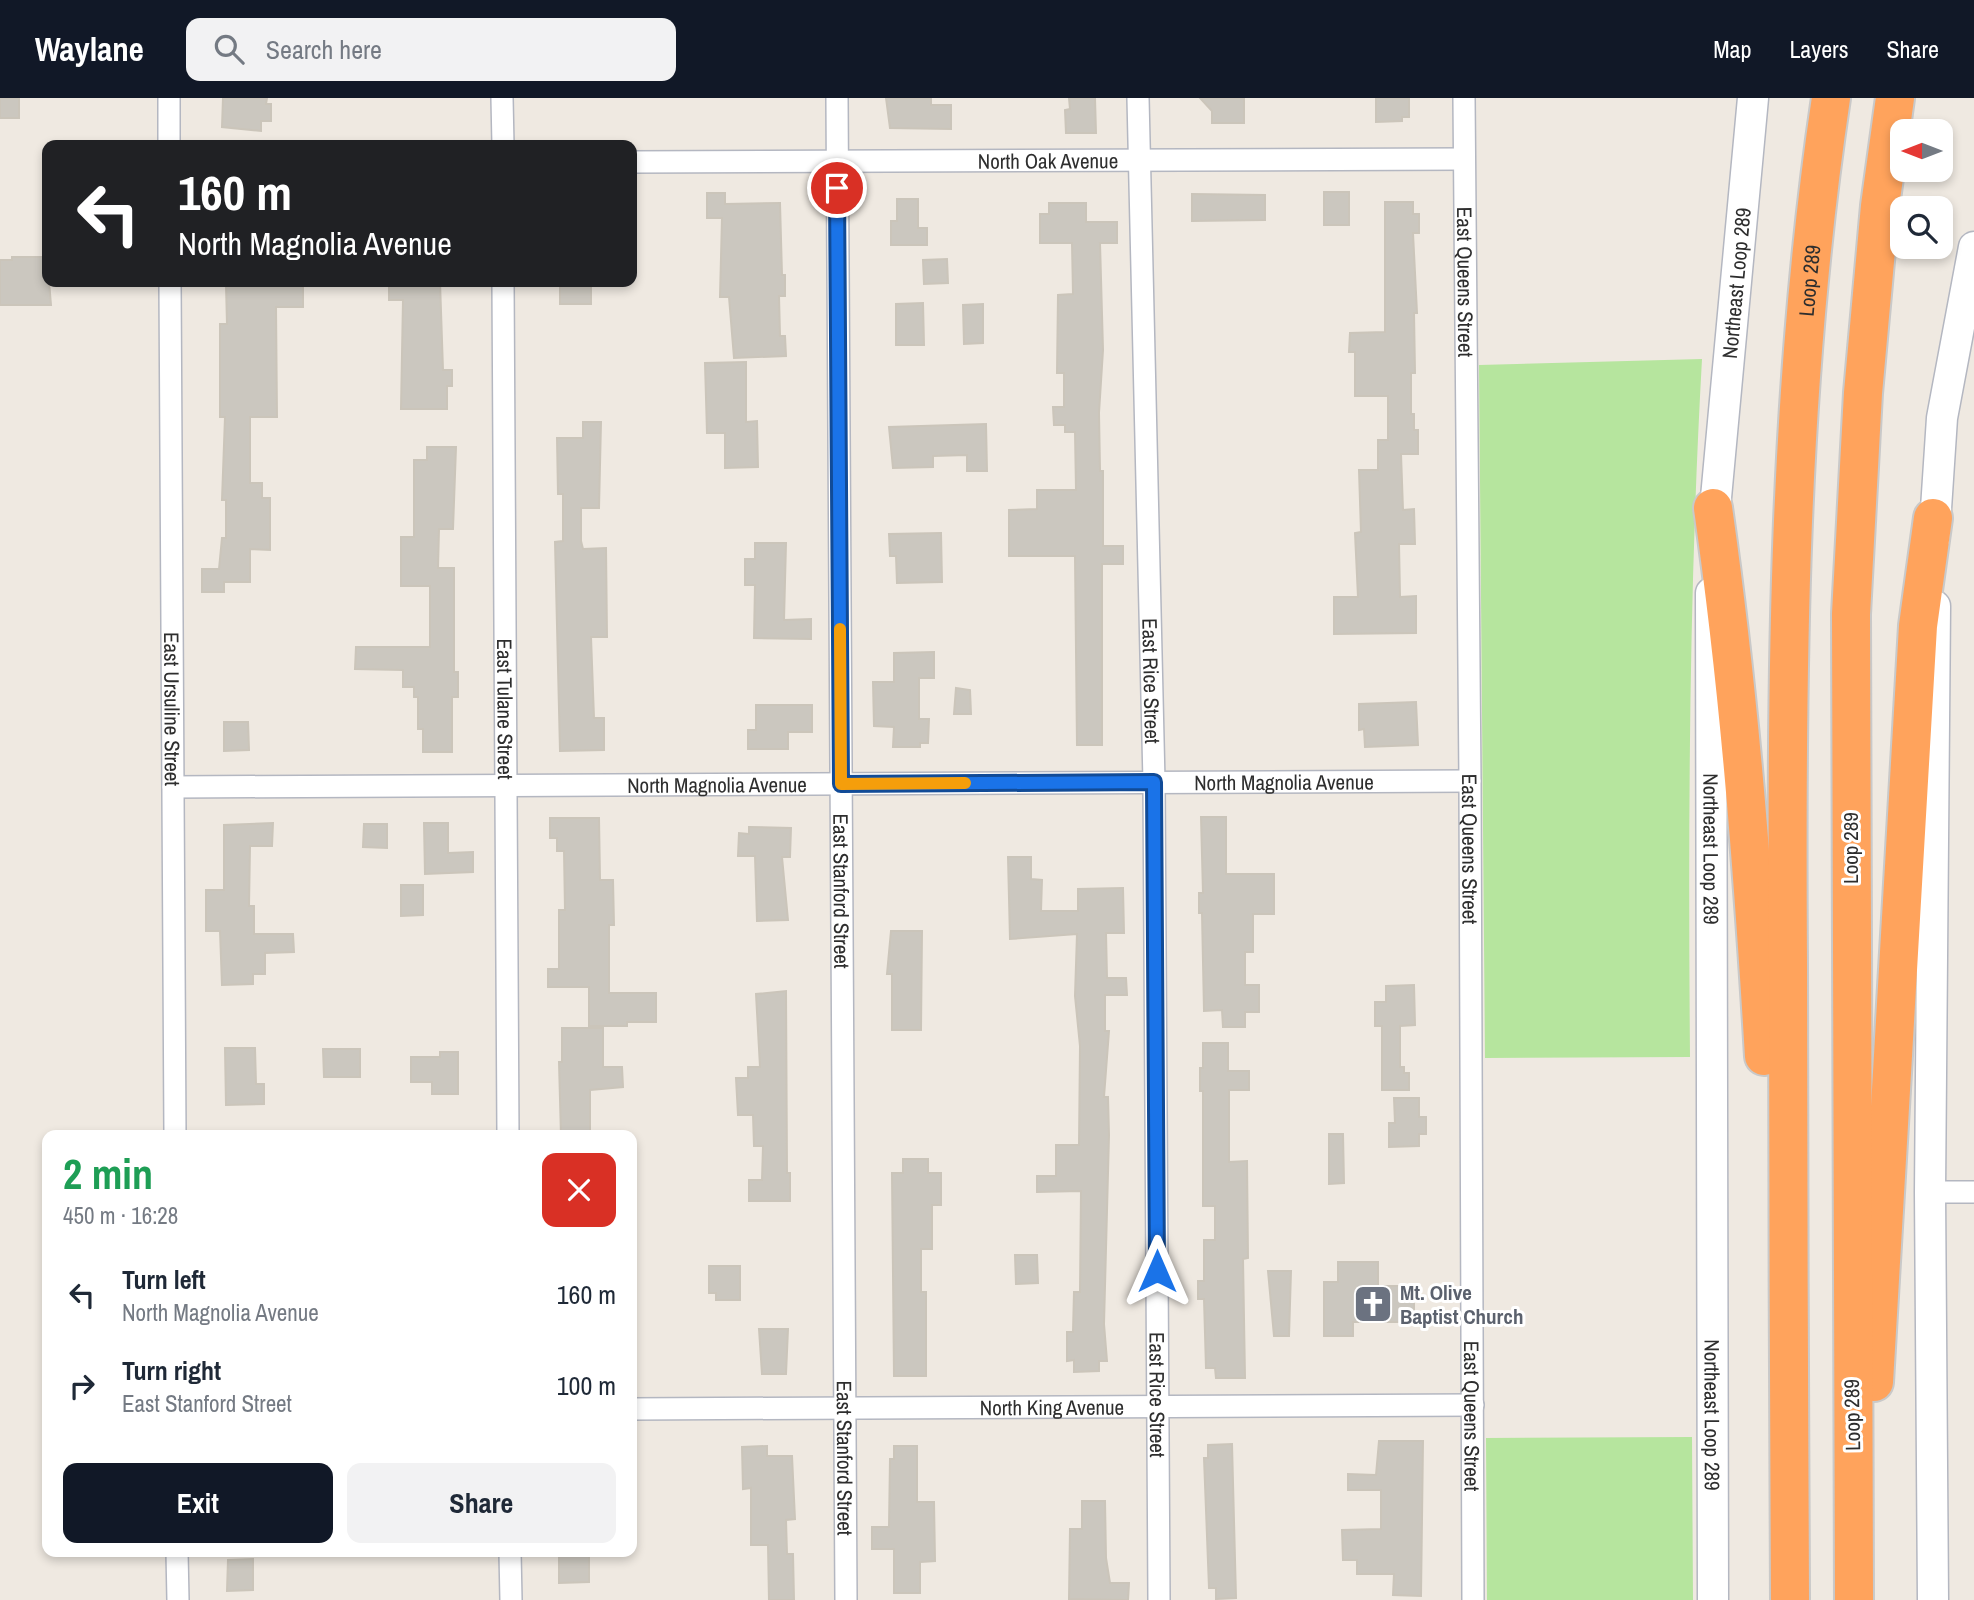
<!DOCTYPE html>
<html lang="en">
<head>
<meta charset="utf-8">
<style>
  body { margin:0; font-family:"Archivo Narrow",sans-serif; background:#f2f2f3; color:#1f2937; height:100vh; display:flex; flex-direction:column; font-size:26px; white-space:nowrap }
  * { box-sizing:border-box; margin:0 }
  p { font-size:23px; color:#747a83 }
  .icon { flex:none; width:38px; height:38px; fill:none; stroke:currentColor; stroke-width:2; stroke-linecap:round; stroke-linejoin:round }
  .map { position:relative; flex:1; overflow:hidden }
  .panel { position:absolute; left:42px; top:1032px; width:595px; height:427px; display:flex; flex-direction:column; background:#fff; border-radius:14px; box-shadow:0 4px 10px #0003 }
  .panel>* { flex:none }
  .hud { position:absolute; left:42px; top:42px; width:595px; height:147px; border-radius:14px; box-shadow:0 4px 10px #0003; background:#202124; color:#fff; overflow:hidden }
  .needle { width:46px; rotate:270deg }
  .tools { position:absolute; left:1890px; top:21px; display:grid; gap:14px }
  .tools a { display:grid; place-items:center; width:63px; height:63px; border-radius:14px; background:#fff; box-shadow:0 4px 10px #0003; font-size:35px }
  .pin { position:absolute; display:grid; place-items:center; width:60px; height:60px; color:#fff; margin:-30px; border:4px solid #fff; border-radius:50%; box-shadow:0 2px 7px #0007 }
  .me { position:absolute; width:77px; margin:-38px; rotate:0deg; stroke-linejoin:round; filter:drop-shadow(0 0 5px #0008) }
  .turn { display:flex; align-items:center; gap:24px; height:147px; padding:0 21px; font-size:32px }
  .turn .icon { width:91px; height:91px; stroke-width:2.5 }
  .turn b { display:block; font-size:49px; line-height:60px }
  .round { display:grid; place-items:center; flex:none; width:74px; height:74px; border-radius:14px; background:#f2f2f3 }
  .summary { display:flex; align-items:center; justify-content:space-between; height:119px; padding:0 21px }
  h1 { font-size:42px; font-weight:700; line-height:52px; color:#1e9e55 }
  .action { display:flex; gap:14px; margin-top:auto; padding:14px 21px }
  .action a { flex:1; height:80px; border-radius:14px; background:#111827; color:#fff; font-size:28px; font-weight:700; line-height:80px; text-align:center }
  .action a+a { background:#f2f2f3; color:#1f2937 }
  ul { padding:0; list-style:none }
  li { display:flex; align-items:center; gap:21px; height:91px; padding:0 21px }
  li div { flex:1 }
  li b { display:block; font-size:26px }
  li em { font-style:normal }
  header { display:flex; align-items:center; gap:42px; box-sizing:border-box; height:98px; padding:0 35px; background:#111827; color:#fff }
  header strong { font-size:33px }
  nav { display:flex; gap:38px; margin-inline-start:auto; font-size:24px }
  .search { width:490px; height:63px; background:#f2f2f3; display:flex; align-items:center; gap:18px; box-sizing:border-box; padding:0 24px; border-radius:14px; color:#747a83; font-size:26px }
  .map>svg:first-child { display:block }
  .grass { fill:#b6e59e }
  .building { fill:#cbc7bf; stroke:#cbc5ba; stroke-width:2 }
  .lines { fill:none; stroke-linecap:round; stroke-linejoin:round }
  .street-casing { stroke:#b4b7c1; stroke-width:24 }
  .secondary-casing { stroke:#b4b7c1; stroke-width:33 }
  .highway-casing { stroke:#c9c9c9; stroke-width:42 }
  .street { stroke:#fff; stroke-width:21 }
  .secondary { stroke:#fff; stroke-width:30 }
  .highway { stroke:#ffa35c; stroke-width:38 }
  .route-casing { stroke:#114b97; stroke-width:18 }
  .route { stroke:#1a73e8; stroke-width:12 }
  .slow { stroke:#f59e0b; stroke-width:12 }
  .labels { text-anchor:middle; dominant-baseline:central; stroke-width:6; stroke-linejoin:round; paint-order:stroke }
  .street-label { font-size:21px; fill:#2e2e2e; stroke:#fff }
  .worship-label { font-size:21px; font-weight:bold; fill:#5b616d; stroke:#fff; text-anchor:start }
</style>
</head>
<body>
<header>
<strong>Waylane</strong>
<div class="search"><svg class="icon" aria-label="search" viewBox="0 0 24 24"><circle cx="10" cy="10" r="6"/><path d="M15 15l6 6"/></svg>Search here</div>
<nav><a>Map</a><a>Layers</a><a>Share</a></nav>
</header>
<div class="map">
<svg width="1974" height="1502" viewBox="0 0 1974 1502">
  <rect width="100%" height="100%" fill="#efe9e1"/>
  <path class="grass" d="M1702,261C1689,494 1688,726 1690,959L1485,960L1479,267Z
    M1692,1339L1693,1502H1487L1486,1340Z"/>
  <path class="building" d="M0,0H19V20H0Z
    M223,0H267L266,6H271V23H261V33L222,29Z
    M886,0H931V7H951V31L890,30Z
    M1069,0H1095L1096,35H1066L1065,12L1070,11Z
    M1200,0H1244V25H1212V13Z
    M1376,0H1409V19H1402V23L1376,24Z
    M1324,94H1349V127H1324Z
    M707,95H725V106L780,105L782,177H785V198H779L780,238H785L786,258L734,260L729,199H720L722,120H707Z
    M1192,96L1265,97V122L1192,123Z
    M897,101H918V130H927V147H891V123H897Z
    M1385,104H1413V116H1419V135H1413L1417,215H1414L1415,275H1411V316H1414V332H1418V356H1401L1403,412L1414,411L1415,446H1399L1400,499L1416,498V535L1334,536V499H1358L1355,435L1361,434L1359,372H1378V342H1388V298H1355V254H1349L1350,235L1385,234Z
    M1049,105H1086V124H1117V145H1100L1103,252L1099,315L1100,373H1103V448H1123V466H1102V647H1077L1075,458H1009V412L1037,411V392H1076L1075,334H1065V327H1054L1053,309H1064V275H1057L1058,197L1073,196L1072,145H1040V116H1049Z
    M12,159H47L51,207H0V162H12Z
    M947,161L948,185L924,186L923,162Z
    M244,184L303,186V209H276L277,319H250V385H262V400H270V452L250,451V484H224V494H202V471H219L222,440H226V402H222L225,319H220V226H227L226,187H244Z
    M389,184H440L443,272H452V288H447V311H401L403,202H389Z
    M560,184H591V206H560Z
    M923,205L924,247H896V206Z
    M983,206V245L964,246L963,207Z
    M746,264V324L757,323L758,369L725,370V335H707L705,265Z
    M583,324H601L599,410H581V443L583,451L606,450L607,539H591L594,620H604V652L560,653L555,444L563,443V396H558L557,340H583Z
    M986,326L987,373H967V357L933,358V369L893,370L889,329Z
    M427,349H456L453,431H439L438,470H454V574H458V599H452V654H423V631H418V599H414V589H403V572L355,571L356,549H430V488H401V439H414V362H427Z
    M941,435L942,484L897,485L896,458H890L889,436Z
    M755,445H786L784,522L811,521V541L754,540L755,487H745V461H755Z
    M934,554V580H919V621H929L928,645H920V649H893L894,629L874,628L873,584H894V555Z
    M956,590L970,592L971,616H954Z
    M1416,604L1418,647L1365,649L1364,631L1359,632V606Z
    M756,607H812V634H788V651H748V632H756Z
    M224,624H248L249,652L224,653Z
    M1201,719H1226V776H1274V816H1253V854H1245V887H1259V914H1245V929H1223L1222,912L1204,913L1202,815H1199V795H1203Z
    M550,720H599L600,782H613L614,827H609V895H656V924H627V928H589V889H548V871H559V812H565L564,753H557V740H550Z
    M273,725L272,748H250L249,808H254V836H293L294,854L265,855V876H253V886L222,887L220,833H206V792H224V727Z
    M424,725H448V755L473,754V774L425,776Z
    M364,726H387V750L363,749Z
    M749,729L791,730L790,759H782L788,822L757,823L755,758H738L739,735L749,736Z
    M1008,759H1031V781L1042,782L1041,813H1078V791L1123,790L1124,835H1106L1107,880H1126L1127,897H1105V933H1109L1104,999H1108L1109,1037L1104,1226L1107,1263H1099V1273L1074,1274V1262L1067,1263V1234H1073L1074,1194H1080L1081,1093L1037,1094V1078H1056V1047H1079L1080,948L1075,898L1077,836L1010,841Z
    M401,787H423V817L401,818Z
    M891,833H922L921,932H892V876H887Z
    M1414,887L1415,927L1400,928V969H1404V975H1409V992H1382V928H1375V904H1386V888Z
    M786,893L787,1075H790V1103H749V1082H762L763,1048H754L753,1017H738L736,980H748V969H760L756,896Z
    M562,930H603V969H622L623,989L590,992V1038H561L559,964H562Z
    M1203,945H1228V973H1249V992H1229V1064L1247,1063L1248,1160L1243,1161L1245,1280H1216L1215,1270H1206L1204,1201H1198V1183H1204V1142H1215V1108H1203V993H1200V970H1203Z
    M225,950H255L256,986H264V1006L226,1007Z
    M323,951H360V979H324Z
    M440,954H458V996H432V984H411V959H440Z
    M1394,1000H1419V1019H1426V1036H1419V1048L1389,1049V1025H1395Z
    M1329,1036H1343L1344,1085L1329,1086Z
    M903,1061H928V1075H941V1107H932V1151H921V1194H926V1278H894L892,1075H903Z
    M1015,1157H1037L1038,1185L1016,1186Z
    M1338,1164H1378V1188H1414V1224H1353V1238H1324V1184H1338Z
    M709,1168H740V1202H716V1195H709Z
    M1268,1173H1291L1289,1238H1274Z
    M759,1231H788L786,1276H762Z
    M1379,1343H1423L1421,1498L1393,1497L1394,1476H1357V1462H1343L1342,1432L1381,1431V1392H1348V1376L1376,1377Z
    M1232,1346L1236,1500L1216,1501V1490H1209L1204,1360H1208V1347Z
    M767,1348V1358H792L795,1421L786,1422L787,1456H793L794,1502H769L768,1447H751V1390L743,1391L742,1349Z
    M894,1348H917V1404H934L935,1463L920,1464V1495H894V1451H872V1429H889L890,1361H894Z
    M1082,1403H1105L1106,1460L1110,1485H1129L1128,1502L1069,1501L1070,1431H1082Z
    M568,1454H589V1484L559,1485V1457H568Z
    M253,1461V1492L227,1493L228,1462Z"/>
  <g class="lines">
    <g class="street-casing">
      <g id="street">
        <path d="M169,0V47"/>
        <path d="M502,0L503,47"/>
        <path id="s1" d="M837,0L846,1502"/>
        <path id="s2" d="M1138,0L1154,684L1159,1502"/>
        <path id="s3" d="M1464,0L1470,683L1473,1502"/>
        <path id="s4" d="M632,64L1464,61"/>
        <path id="s5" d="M170,184L175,1038"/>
        <path id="s6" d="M503,184L508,1038"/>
        <path id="s7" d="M173,689L1470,683"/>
        <path d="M1930,1094H1974"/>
        <path id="s8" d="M632,1311L1473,1307"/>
        <path d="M177,1454L178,1502"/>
        <path d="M510,1454L511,1502"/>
      </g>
    </g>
    <g class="secondary-casing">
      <g id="secondary">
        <path id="s9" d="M1713,432L1753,0"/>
        <path d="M1934,441L1942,320L1974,149"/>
        <path id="s10" d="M1711,495L1713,1502"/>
        <path d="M1933,1502L1930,1094L1935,508"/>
      </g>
    </g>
    <g class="highway-casing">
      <g id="highway">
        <path d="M1713,410C1739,592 1753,774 1764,958"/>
        <path d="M1874,1284L1918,528L1933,420"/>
        <path id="s11" d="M1790,1502C1789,1290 1788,1079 1788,867C1786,578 1788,287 1831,0"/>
        <path d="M1854,1502L1851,516L1863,295L1880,108L1895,0"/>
      </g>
    </g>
    <use href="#street" class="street"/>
    <use href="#secondary" class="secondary"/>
    <use href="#highway" class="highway"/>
  </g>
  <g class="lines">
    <g class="route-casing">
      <path id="route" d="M837,90L841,686L1154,684L1157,1173"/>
    </g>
    <use href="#route" class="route"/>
    <path class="slow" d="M840,531L841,686L965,685"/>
  </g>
  <defs>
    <g id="church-square" transform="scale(2.0125)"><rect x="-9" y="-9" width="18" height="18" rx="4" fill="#6b7280" stroke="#fff"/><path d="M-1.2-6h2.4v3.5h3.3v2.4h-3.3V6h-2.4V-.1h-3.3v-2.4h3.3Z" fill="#fff"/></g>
  </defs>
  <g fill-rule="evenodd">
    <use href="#church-square" x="1373" y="1206"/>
  </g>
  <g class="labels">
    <g class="street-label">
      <text stroke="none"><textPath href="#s4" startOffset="416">North Oak Avenue</textPath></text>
      <text stroke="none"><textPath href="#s3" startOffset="184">East Queens Street</textPath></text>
      <text stroke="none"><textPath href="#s9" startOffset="248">Northeast Loop 289</textPath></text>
      <text stroke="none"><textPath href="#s11" startOffset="1320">Loop 289</textPath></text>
      <text stroke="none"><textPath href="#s2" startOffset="583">East Rice Street</textPath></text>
      <text stroke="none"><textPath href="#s5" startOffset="427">East Ursuline Street</textPath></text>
      <text stroke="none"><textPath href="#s6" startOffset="427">East Tulane Street</textPath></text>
      <text stroke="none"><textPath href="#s7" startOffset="1111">North Magnolia Avenue</textPath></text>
      <text stroke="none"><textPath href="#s7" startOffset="544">North Magnolia Avenue</textPath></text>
      <text stroke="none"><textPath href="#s10" startOffset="256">Northeast Loop 289</textPath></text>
      <text transform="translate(1850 750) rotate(-90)">Loop 289</text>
      <text stroke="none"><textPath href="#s3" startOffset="751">East Queens Street</textPath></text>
      <text stroke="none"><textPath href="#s1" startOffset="793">East Stanford Street</textPath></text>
      <text stroke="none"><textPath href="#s2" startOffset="1297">East Rice Street</textPath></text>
      <text stroke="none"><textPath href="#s8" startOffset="420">North King Avenue</textPath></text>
      <text stroke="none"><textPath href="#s10" startOffset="822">Northeast Loop 289</textPath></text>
      <text transform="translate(1852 1317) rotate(-91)">Loop 289</text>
      <text stroke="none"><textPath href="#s3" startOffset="1318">East Queens Street</textPath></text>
      <text stroke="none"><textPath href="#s1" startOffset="1360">East Stanford Street</textPath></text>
    </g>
    <g class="worship-label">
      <text x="1400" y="1194">Mt. Olive<tspan x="1400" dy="24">Baptist Church</tspan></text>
    </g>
  </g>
</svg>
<div class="tools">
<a><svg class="needle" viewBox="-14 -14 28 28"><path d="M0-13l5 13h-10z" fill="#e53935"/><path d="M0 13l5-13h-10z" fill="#747a83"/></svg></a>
<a><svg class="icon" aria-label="search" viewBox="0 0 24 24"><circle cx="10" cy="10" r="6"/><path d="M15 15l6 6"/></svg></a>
</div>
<div class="pin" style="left:837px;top:90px;background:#d93025"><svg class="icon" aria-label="arrive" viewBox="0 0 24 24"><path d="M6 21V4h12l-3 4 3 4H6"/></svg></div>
<svg class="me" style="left:1157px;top:1173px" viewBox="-20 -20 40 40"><path d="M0-17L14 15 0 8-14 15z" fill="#1a73e8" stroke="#fff" stroke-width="4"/></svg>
<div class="hud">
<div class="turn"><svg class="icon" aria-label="left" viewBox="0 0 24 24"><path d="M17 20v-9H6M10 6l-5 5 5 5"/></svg><div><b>160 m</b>North Magnolia Avenue</div></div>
</div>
<section class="panel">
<div class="summary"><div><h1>2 min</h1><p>450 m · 16:28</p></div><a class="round" style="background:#d93025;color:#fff"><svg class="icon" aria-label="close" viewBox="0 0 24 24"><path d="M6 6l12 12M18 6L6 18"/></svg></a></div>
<ul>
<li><svg class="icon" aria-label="left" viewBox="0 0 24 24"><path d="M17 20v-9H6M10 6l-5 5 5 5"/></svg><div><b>Turn left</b><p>North Magnolia Avenue</p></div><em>160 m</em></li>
<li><svg class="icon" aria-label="right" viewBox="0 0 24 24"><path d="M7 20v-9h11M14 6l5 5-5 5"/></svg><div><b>Turn right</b><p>East Stanford Street</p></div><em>100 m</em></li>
</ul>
<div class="action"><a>Exit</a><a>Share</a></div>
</section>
</div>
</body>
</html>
